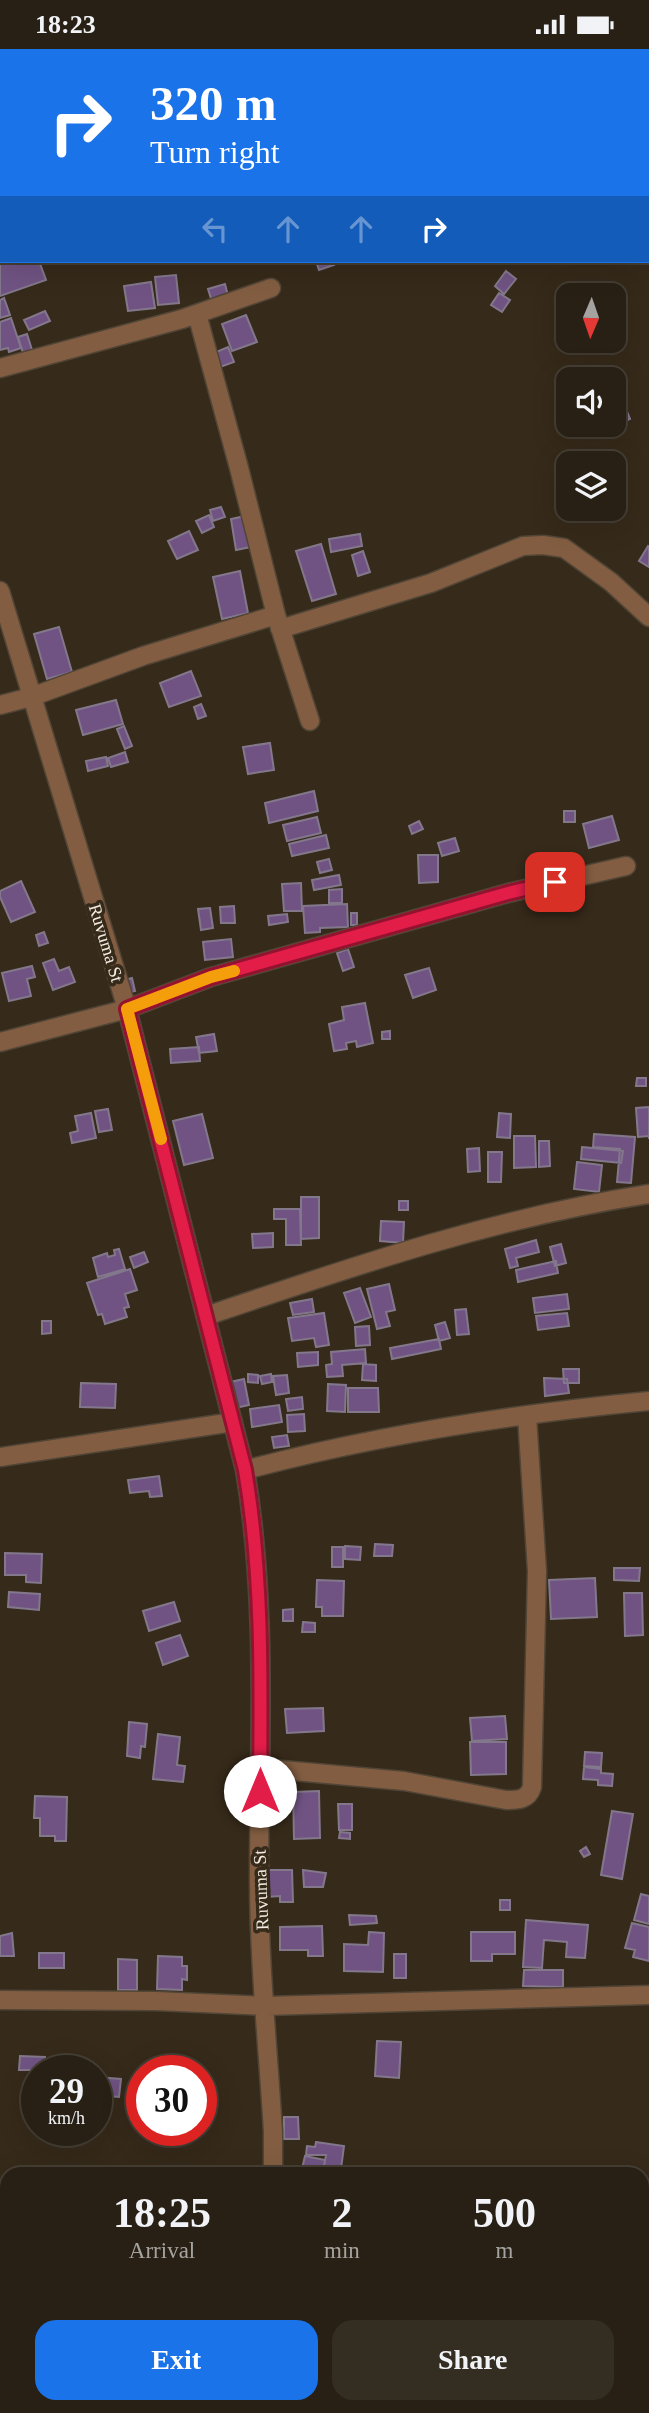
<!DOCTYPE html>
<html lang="en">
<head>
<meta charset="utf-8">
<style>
  body { margin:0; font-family:"Times New Roman",serif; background:#342d22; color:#f1f3f6; height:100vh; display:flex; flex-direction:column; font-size:26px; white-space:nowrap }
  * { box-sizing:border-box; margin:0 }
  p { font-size:23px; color:#a5a3a0 }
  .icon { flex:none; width:38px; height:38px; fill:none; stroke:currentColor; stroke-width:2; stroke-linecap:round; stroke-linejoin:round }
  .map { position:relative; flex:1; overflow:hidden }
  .side { position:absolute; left:0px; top:2118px; width:649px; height:247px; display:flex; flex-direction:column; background:#282014; border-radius:21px 21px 0 0; box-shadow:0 7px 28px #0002,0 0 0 2px #443e34 }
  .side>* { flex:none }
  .top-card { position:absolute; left:0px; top:0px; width:649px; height:214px; box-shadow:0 7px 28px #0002,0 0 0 2px #443e34; background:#1a73e8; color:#fff; overflow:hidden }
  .needle { width:46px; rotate:182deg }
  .fabs { position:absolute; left:556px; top:234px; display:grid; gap:14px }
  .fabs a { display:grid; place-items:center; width:70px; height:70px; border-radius:14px; background:#282014; box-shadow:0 7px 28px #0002,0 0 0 2px #443e34; font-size:35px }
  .speed { position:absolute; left:21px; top:2006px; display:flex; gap:14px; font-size:35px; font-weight:700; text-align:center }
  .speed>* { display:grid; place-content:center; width:91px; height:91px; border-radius:50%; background:#282014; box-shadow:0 7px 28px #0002,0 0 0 2px #443e34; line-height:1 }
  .speed small { font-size:18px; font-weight:400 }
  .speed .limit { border:10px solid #d22; background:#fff; color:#111 }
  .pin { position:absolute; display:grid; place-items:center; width:60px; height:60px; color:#fff; margin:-30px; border-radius:14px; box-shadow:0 4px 10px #0006 }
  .me { position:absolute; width:77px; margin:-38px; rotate:0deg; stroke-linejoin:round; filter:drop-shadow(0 0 5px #0008) }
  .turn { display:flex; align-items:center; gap:24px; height:147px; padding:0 35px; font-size:32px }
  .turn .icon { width:91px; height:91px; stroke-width:2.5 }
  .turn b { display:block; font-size:49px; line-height:60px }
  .lanes { display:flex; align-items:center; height:66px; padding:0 35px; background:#0003; justify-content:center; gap:35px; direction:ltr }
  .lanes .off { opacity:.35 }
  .eta { display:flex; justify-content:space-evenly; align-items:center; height:119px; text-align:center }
  .eta b { font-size:42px; font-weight:700; line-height:49px }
  .button { display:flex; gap:14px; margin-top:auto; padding:14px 35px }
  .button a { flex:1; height:80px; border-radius:21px; background:#1a73e8; color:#fff; font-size:28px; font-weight:700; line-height:80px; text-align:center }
  .button a+a { background:#342d22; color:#f1f3f6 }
  .status { display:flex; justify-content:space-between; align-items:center; height:49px; padding:0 35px; background:#282014; direction:ltr }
  .status svg { height:19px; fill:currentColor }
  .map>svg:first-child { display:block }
  .building { fill:#705383; stroke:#83788b; stroke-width:2 }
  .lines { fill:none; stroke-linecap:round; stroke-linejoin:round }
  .minor-casing { stroke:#504536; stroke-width:21 }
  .minor { stroke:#825d41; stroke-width:18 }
  .route-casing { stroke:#92132f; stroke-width:18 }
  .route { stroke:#e11d48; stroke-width:12 }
  .slow { stroke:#f59e0b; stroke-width:12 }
  .labels { text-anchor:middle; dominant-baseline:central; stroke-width:7; stroke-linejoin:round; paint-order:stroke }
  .street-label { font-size:18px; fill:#f3ebe1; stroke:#362a1a }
</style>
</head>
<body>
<div class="status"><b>18:23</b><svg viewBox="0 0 49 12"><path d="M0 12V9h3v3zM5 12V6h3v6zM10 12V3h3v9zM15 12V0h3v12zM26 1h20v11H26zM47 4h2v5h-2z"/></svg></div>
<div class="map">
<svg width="649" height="2364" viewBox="0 0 649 2364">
  <rect width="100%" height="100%" fill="#362a1a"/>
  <path class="building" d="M2,96V138L0,139V97Z
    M3,212H39L46,231L0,247V213Z
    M316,212H332L334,216L319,221Z
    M506,222L516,230L504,245L495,237Z
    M176,226L179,254L158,256L155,228Z
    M151,233L155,259L128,262L124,237Z
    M225,235L229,251L213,256L208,240Z
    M499,244L510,251L502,263L491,256Z
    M4,249L10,266L0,269V251Z
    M45,262L50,272L29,281L24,271Z
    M246,266L257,293L232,302L222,275Z
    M11,269L21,299L9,303L8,299L0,301V273Z
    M27,285L33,304L24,307L18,288Z
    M228,298L234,313L220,318L214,304Z
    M618,340L630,370L607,379L606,376H614V342Z
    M221,458L225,468L213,472L210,461Z
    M209,466L214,478L202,484L196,472Z
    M245,467L251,498L236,501L231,470Z
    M189,482L198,501L177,510L168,492Z
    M360,485L362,497L331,503L329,490Z
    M321,495L336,545L312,552L296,502Z
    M648,497L649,498V518L639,512Z
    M363,502L370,523L358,527L352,506Z
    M240,522L248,564L222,570L213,528Z
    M59,578L72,623L47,630L34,585Z
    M191,622L201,647L169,658L160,634Z
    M116,651L123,675L83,686L76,661Z
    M201,655L206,667L198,670L194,658Z
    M124,677L132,697L125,700L117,680Z
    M270,694L274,721L248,725L243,698Z
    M125,703L128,713L111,718L108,709Z
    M106,708L108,717L88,722L86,712Z
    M314,742L318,762L269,774L265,754Z
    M564,762H575V773H564Z
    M612,767L619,791L589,799L583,775Z
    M317,768L321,784L287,792L283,776Z
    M419,772L423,780L412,785L409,777Z
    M326,786L329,799L292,807L289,795Z
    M455,789L459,802L442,807L438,794Z
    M418,806H438V833L419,834Z
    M329,810L332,821L320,824L317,813Z
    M339,826L341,836L314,841L312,831Z
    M21,832L35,863L11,873L0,848V842Z
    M301,834L302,862H284L282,835Z
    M342,840V854H329V841Z
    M347,855L348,878L320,879V883L305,884L303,857Z
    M234,857L235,874H221L220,858Z
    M210,859L213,879L201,881L198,860Z
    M351,864H357V876H351Z
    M287,865L288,873L269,876L268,867Z
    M44,883L48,894L39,897L36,886Z
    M231,890L233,908L205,911L203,893Z
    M348,900L354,918L343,922L337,904Z
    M54,910L59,922L69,918L75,933L53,941L43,914Z
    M32,917L35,928L27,930L31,947L9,952L2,924Z
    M429,919L436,941L413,949L405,926Z
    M132,929L135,942L124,944L121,932Z
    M365,954L373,994L357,998L356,992L346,994L347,1000L334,1002L329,975L344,971L342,958Z
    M390,982V990H382V983Z
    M214,985L217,1002L199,1004L196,988Z
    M199,998L200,1012L171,1014L170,1000Z
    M637,1029H646V1037H636Z
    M649,1058V1090V1087L638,1088L636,1059Z
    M108,1060L112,1081L99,1083L95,1062Z
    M91,1064L96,1089L72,1094L70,1084L78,1082L75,1067Z
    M499,1064L511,1065L510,1089L497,1088Z
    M202,1065L213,1109L184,1116L173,1072Z
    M594,1085L635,1088L631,1134L617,1133L620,1100L593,1098Z
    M514,1087H535L536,1118L514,1119Z
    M539,1092H549L550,1117L539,1118Z
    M582,1098L623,1102L621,1114L581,1110Z
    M479,1099L480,1122L468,1123L467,1100Z
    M488,1103H502L501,1133H488Z
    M577,1113L602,1116L599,1143L574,1140Z
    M301,1148H319V1189L301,1190Z
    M399,1152H408V1161H399Z
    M274,1160H300L301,1196H286V1170H274Z
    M381,1172L404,1173L403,1194L380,1192Z
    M273,1184V1198L253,1199L252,1185Z
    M536,1191L539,1203L516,1209L518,1217L510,1219L505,1200Z
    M561,1195L566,1214L555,1217L550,1198Z
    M119,1200L125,1220L98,1228L93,1209L107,1204L108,1208L115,1206L114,1201Z
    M144,1203L148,1213L134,1219L130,1208Z
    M556,1212L558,1224L518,1233L516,1221Z
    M130,1220L137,1241L125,1245L129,1258L124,1259L127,1268L105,1275L102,1265L98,1266L87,1234Z
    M389,1235L395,1261L386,1263L390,1277L377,1280L367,1240Z
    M360,1239L371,1268L355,1274L344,1244Z
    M567,1245L569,1260L535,1264L533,1249Z
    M312,1250L314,1263L293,1266L290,1254Z
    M466,1260L469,1285L457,1286L455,1261Z
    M324,1264L329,1296L316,1298L314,1289L292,1292L288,1269Z
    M567,1264L569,1277L538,1281L536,1267Z
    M42,1272H51V1284L42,1285Z
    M445,1273L450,1289L439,1292L435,1276Z
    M369,1277L370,1296L356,1297L355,1278Z
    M439,1290L441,1300L392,1310L390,1299Z
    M365,1300L366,1314L342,1316L343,1327L327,1328L326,1316L332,1315L331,1303Z
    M318,1303V1316L298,1318L297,1304Z
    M363,1315L376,1316V1332L362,1331Z
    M563,1320H579V1334H564Z
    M248,1325L258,1326V1334L248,1333Z
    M271,1325L272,1333L262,1335L260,1327Z
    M287,1326L289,1344L276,1346L273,1327Z
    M544,1329L567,1330L569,1344L545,1347Z
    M244,1330L249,1356L235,1359L230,1333Z
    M81,1334L116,1335L115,1359L80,1358Z
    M328,1335L346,1336L345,1363L327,1362Z
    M348,1339H378L379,1363H348Z
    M302,1348L303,1360L288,1362L286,1350Z
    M279,1356L282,1373L252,1378L250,1360Z
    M304,1365L305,1382L288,1383L287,1366Z
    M287,1386L289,1397L274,1399L272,1388Z
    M159,1427L162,1447L150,1448L149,1442L130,1444L128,1431Z
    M375,1495L393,1496L392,1507H374Z
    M345,1497L361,1498L360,1511L345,1510Z
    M332,1498H343V1518H332Z
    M5,1504L42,1505L41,1534L26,1533V1526H5Z
    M614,1519H640L639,1532L614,1531Z
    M595,1529L597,1568L551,1570L549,1531Z
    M317,1531L344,1532L343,1567H322V1558H316Z
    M9,1543L40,1545L39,1561L8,1558Z
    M624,1544H642L643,1586L625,1587Z
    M174,1553L180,1572L149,1582L143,1562Z
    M293,1560V1572H283V1561Z
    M303,1573L315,1574V1583H302Z
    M180,1586L188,1607L163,1616L156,1594Z
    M323,1659L324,1682L287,1684L285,1660Z
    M505,1667L507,1690L472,1692L470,1669Z
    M129,1673L147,1675L145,1698L141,1697L140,1709L127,1707Z
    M158,1685L180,1688L177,1716L185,1717L183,1733L153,1730Z
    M470,1693H506V1725L471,1726Z
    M585,1703L602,1704L601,1718L584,1717Z
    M584,1718L601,1720V1724L613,1725L612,1737L598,1736V1731L583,1730Z
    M319,1742L320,1789L294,1790L293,1743Z
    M35,1747L67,1748L66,1792H55V1787H40V1769H34Z
    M338,1755H352V1781H339Z
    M612,1762L633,1765L622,1830L601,1826Z
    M340,1783L350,1784V1790L339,1789Z
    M586,1798L590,1805L584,1808L580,1802Z
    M266,1821H292L293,1853H280V1847L267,1848Z
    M303,1821L326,1824L323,1838H304Z
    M641,1845L649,1847V1875L634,1871Z
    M500,1851H510V1861H500Z
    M349,1866L376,1867L377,1874L350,1876Z
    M526,1871L588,1876L585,1909L566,1908L567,1893L544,1891L542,1919L523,1918Z
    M632,1874L649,1878V1912L633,1908L635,1901L625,1899Z
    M322,1877L323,1907H308V1901H280V1878Z
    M369,1883L384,1884L383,1923L344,1922V1895L368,1896Z
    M471,1883H515V1905H492V1912H471Z
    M12,1884L14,1907H0V1887Z
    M39,1904H64V1919H39Z
    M394,1905H406V1929H394Z
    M158,1907L182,1908V1917H187V1931L182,1930V1941L157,1940Z
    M118,1910L137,1911V1941H118Z
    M524,1921H563V1938L523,1937Z
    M377,1992L401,1993L399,2029L375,2027Z
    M20,2007L45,2008V2021H19Z
    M96,2028L121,2030L119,2048L96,2046Z
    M284,2068H298L299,2090H284Z
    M316,2093L344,2097L341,2120L324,2118L326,2106H306L307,2097L315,2098Z
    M305,2107L325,2111L323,2121L340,2124H301Z"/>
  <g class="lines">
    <g class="minor-casing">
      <path id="minor" d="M197,265L239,419L276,566L310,672
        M0,319L182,270L271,239
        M0,542L127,960L245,1421C268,1556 259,1693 259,1829C259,1914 268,1999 273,2083V2124
        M280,580L431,534L523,497L543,496L564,499L611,533L649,568
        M0,656L31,648L143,607L276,566
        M0,993L127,960L211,928L508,844L626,817
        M206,1267C354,1217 494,1169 649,1145
        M0,1408L233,1373
        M245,1421C377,1386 513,1365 649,1352
        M260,1719L404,1732L506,1751C518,1751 528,1751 532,1738L537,1522L527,1367
        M0,1951L156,1952L266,1957L649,1946
        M266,2364L267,2357"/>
    </g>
    <use href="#minor" class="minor"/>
  </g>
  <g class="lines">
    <g class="route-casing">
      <path id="route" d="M260,1742C261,1634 263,1527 245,1421L127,960L211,928L508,844L555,833"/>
    </g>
    <use href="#route" class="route"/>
    <path class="slow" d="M161,1090L127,960L211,928L234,922"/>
  </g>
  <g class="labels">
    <g class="street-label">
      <text transform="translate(106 894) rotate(73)">Ruvuma St</text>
      <text transform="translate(261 1841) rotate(-92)">Ruvuma St</text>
    </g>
  </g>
</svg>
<div class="fabs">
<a><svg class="needle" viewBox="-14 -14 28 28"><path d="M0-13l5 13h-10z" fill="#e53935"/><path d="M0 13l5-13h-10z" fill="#a5a3a0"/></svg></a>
<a><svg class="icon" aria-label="sound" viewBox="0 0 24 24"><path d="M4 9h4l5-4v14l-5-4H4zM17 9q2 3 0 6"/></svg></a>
<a><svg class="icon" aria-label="layers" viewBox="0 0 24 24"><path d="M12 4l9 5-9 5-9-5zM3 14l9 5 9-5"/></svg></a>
</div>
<div class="speed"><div>29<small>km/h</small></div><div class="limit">30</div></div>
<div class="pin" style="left:555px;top:833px;background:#d93025"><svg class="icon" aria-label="arrive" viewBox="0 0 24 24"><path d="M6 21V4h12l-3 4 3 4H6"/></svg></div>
<svg class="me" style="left:260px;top:1742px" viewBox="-20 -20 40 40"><circle r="19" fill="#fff"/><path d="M0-13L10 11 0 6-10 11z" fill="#e11d48"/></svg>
<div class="top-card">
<div class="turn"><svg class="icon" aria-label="right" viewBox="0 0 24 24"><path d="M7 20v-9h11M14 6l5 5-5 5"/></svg><div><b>320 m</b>Turn right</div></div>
<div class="lanes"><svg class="icon off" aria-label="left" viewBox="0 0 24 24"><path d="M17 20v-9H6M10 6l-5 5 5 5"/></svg><svg class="icon off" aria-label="ahead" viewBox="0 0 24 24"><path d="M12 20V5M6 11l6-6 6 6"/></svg><svg class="icon off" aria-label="ahead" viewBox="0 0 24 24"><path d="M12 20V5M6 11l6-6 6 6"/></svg><svg class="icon" aria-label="right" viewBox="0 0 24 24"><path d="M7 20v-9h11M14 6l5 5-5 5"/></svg></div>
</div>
<section class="side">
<div class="eta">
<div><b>18:25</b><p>Arrival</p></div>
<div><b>2</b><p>min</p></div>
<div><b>500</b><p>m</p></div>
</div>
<div class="button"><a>Exit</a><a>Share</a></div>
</section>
</div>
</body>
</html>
